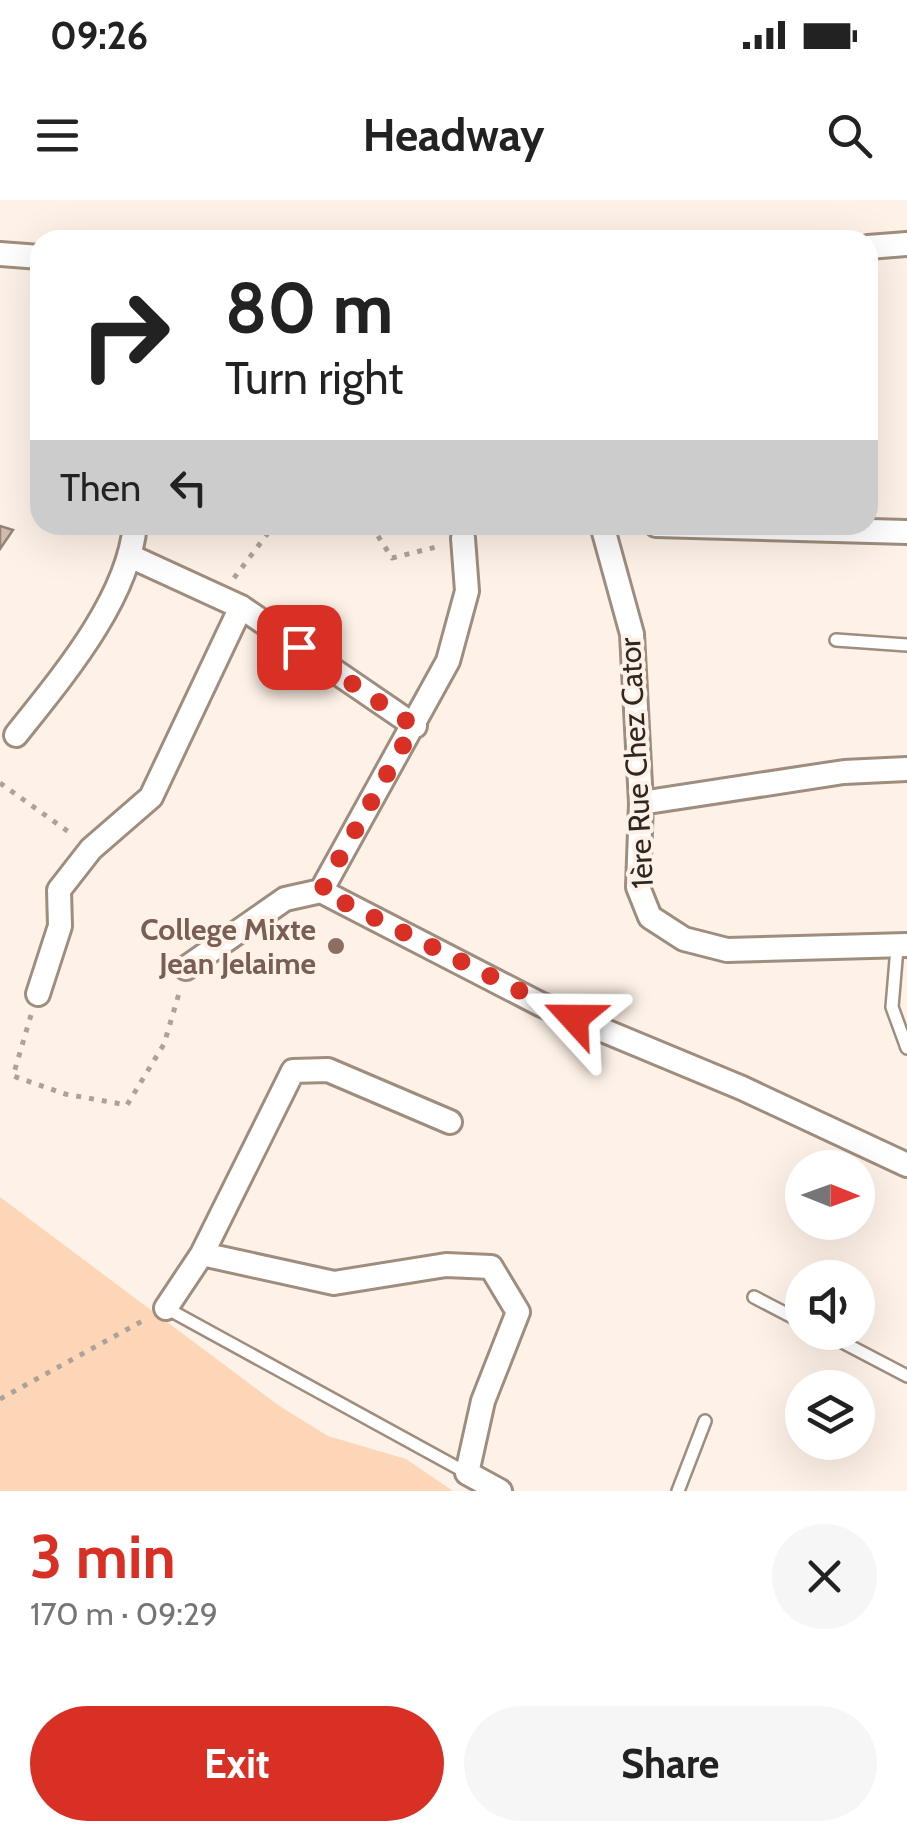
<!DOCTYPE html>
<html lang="en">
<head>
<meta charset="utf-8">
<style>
  body { margin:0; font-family:Cabin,sans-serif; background:#f6f6f6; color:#222; height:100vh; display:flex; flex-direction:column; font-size:38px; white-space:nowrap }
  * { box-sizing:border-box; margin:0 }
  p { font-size:32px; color:#767676 }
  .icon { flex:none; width:55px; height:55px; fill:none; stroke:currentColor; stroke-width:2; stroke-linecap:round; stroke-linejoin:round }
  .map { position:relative; height:1291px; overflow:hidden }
  .sheet { display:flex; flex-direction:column; background:#fff; flex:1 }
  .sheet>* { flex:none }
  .banner { position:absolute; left:30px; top:30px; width:848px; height:305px; border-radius:30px; box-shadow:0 10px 40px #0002; background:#fff; color:#222; overflow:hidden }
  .needle { width:65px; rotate:91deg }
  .fabs { position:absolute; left:785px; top:950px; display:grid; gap:20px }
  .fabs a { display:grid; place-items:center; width:90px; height:90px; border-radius:50%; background:#fff; box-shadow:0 10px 40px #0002; font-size:50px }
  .pin { position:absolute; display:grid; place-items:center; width:85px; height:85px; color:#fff; margin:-42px; border-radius:20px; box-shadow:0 5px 15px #0006 }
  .me { position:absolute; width:110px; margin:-55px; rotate:294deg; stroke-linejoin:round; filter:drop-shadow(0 0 8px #0008) }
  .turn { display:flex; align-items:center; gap:35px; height:210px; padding:0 30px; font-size:45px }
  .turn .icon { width:130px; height:130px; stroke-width:2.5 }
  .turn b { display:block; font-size:70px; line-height:85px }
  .then { display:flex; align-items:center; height:95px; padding:0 30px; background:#0003; gap:20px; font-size:38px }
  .round { display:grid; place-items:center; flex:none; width:105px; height:105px; border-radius:52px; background:#f6f6f6 }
  .head { display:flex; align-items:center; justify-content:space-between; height:170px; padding:0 30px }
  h1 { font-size:60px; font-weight:700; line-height:75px; color:#d93025 }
  .action { display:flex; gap:20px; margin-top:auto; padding:20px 30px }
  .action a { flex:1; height:115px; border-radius:60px; background:#d93025; color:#fff; font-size:40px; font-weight:700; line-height:115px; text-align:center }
  .action a+a { background:#f6f6f6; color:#222 }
  .status { display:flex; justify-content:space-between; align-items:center; height:70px; padding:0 50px; background:#fff; direction:ltr }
  .status svg { height:28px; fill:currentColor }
  header { display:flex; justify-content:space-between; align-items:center; height:130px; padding:0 30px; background:#fff; font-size:45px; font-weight:700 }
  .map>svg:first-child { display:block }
  .green { fill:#fcd6b6 }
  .building { fill:#d1bdad; stroke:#978475; stroke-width:2.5 }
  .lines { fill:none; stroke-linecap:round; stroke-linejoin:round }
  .service-casing { stroke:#9f8d7d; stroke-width:16 }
  .minor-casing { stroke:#9f8d7d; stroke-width:28 }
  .path { stroke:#aca299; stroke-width:5; stroke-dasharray:5 8; stroke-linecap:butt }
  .service { stroke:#fff; stroke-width:11 }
  .minor { stroke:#fff; stroke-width:22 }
  .route { stroke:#d93025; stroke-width:18; stroke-dasharray:0 32.4 }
  .education-dot { fill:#8d6e63; stroke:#fef2e8; stroke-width:4 }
  .labels { text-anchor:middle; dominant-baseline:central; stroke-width:8; stroke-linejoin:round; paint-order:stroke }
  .street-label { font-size:30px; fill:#2f2822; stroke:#fef2e8 }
  .education-label { font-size:30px; font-weight:bold; fill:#785e54; stroke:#fef2e8; text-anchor:end }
</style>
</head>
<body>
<div class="status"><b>09:26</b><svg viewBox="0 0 49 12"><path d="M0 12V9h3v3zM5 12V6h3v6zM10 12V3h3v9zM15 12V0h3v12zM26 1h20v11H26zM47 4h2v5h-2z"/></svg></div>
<header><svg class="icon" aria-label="menu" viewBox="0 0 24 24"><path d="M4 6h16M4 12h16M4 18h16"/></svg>Headway<svg class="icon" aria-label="search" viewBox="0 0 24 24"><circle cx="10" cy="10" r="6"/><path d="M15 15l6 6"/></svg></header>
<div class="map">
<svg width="907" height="1291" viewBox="0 0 907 1291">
  <rect width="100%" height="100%" fill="#fef2e8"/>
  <path class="green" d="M0,997L278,1205L328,1236L406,1259L453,1291H0Z"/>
  <path class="building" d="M0,326L13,330L0,349Z"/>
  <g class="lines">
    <g class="service-casing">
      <path id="service" d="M836,440L907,445
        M903,748H897L892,807L907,848
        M754,1097L802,1122
        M166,1108L467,1273
        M823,1132L907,1176
        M678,1291L705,1221"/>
    </g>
    <g class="minor-casing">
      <path id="minor" d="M868,47L907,44
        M0,54L40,57
        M602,325L632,434L641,603L638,687L650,717L684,739L727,750L907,745
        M656,325L907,332
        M132,357L241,407L415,526
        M16,535C62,477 128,400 135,325
        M641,603L844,572L907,569
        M321,691L540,804L742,888L907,965
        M186,768L285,699L321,691L448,461L467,391L463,338
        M38,794L60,726L59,690L91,649L151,597L241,407
        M202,1054L334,1083L446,1065L491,1067L518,1112L483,1201L467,1273L500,1291
        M166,1108L202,1054L293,871L328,870L450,922"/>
    </g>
    <path class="path" d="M371,325L392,358L440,346
      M234,378L274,325
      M0,583L73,635
      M31,815L13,876L65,894L127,905L164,844L180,790
      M0,1199L146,1119"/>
    <use href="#service" class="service"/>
    <use href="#minor" class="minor"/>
  </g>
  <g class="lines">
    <path class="route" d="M299,447L414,526L321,691L574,818"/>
  </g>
  <circle class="education-dot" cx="336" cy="746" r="10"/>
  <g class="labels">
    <g class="street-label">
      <text transform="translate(636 563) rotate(-93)">1ère Rue Chez Cator</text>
    </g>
    <g class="education-label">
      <text x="316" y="729">College Mixte<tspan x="316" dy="34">Jean Jelaime</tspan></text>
    </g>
  </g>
</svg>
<div class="fabs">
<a><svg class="needle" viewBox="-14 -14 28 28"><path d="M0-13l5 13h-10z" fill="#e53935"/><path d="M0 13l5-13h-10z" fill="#767676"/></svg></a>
<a><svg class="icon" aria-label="sound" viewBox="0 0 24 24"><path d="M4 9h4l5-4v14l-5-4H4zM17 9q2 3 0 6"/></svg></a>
<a><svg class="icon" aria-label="layers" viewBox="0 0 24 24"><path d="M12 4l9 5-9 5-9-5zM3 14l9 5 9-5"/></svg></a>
</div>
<div class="pin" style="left:299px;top:447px;background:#d93025"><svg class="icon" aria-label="arrive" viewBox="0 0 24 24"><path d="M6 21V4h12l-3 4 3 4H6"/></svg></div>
<svg class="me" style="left:574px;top:818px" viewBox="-20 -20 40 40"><path d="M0-17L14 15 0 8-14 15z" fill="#d93025" stroke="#fff" stroke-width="4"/></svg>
<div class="banner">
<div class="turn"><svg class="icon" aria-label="right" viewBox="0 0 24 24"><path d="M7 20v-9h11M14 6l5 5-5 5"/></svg><div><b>80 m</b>Turn right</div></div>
<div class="then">Then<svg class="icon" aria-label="left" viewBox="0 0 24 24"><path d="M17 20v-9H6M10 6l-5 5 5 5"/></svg></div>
</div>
</div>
<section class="sheet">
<div class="head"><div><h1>3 min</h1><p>170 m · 09:29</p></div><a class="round"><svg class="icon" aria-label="close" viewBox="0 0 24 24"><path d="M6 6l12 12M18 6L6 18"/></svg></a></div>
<div class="action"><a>Exit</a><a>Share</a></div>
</section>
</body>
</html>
